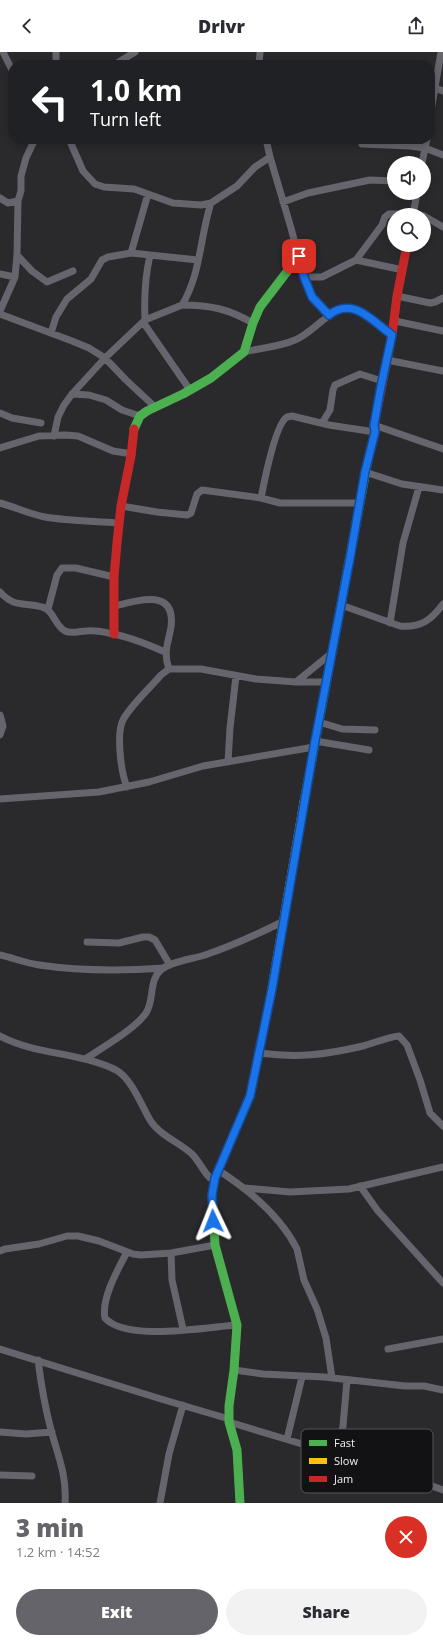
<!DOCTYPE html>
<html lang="en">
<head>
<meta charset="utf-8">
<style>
  body { margin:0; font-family:"Open Sans",sans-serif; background:#f2f2f3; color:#2b2b33; height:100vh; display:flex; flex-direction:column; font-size:15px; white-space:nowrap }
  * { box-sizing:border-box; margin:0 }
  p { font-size:13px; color:#7c7c81 }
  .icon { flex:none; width:22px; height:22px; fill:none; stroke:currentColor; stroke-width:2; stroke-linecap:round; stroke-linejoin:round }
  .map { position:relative; height:1451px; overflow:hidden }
  .side { display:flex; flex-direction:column; background:#fff; flex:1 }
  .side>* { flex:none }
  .hud { position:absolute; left:8px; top:8px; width:427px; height:84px; border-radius:16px; box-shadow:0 2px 10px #0003; background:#202124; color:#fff; overflow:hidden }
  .tools { position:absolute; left:387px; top:104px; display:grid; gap:8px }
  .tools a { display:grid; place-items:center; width:44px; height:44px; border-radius:50%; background:#fff; box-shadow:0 2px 10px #0003; font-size:20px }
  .pin { position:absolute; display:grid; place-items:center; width:34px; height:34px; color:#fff; margin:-17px; border-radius:8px; box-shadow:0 2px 6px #0006 }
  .me { position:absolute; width:44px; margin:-22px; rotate:358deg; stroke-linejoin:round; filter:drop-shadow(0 0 3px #0008) }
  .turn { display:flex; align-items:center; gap:14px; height:84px; padding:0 16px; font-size:18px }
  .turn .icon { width:52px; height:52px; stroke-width:2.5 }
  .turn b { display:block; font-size:28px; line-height:34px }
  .round { display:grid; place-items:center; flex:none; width:42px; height:42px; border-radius:21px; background:#f2f2f3 }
  .summary { display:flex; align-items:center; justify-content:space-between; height:68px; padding:0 16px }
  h1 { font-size:24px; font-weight:800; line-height:30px; color:#65646a }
  .button { display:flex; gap:8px; margin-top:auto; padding:8px 16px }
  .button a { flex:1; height:46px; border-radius:24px; background:#65646a; color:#fff; font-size:16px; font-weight:800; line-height:46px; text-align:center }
  .button a+a { background:#f2f2f3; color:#2b2b33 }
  header { display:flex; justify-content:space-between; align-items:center; height:52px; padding:0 16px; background:#fff; font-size:18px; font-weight:800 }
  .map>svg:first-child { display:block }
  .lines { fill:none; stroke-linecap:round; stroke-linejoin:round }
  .street { stroke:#66646c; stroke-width:7 }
  .fast { stroke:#4caf50; stroke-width:9 }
  .slow { stroke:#ffc107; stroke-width:9 }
  .jam { stroke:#c62828; stroke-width:9 }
  .route-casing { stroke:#114b97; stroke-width:10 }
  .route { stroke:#1a73e8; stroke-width:7 }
  .key { fill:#121114; stroke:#555457; stroke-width:1 }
  .key-label { font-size:11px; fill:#f0eff3 }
</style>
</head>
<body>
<header><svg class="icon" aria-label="back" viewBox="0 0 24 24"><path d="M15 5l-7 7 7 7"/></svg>Drivr<svg class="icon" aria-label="share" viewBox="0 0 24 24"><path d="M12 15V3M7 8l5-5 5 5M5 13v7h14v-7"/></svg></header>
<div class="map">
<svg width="443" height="1451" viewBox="0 0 443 1451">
  <rect width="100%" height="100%" fill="#2a292c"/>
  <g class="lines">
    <path class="street" d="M3,0L13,20
      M56,0V13
      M114,13L135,0
      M259,13L260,0
      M435,36L443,39
      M430,65L441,0
      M69,87L83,119L95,132L104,135L134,137L173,151L201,153L211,151L237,134L255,115L270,105
      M266,87L270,105L291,176L304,225L312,245L329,263
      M362,92L410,94L425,96L443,103
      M422,111L427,87
      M0,146L8,151L18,149
      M283,150L308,141L370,128L394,129
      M413,163L417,141
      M424,164L443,175
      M131,201L148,142
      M17,203L32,219L47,230L73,219
      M356,208L403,218
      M0,222L15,225
      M304,225H322L356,208L382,173L385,165L389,162H413
      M397,244L430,251L435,250L443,246
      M182,253C211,253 228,257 253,271
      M0,259L15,225L17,203L18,149L21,139V124L26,106L35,87
      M0,262L72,289L89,296L105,306L126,328L155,355
      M145,268C144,246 145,225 150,203
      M395,269L443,279
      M143,270L190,338
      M51,281L56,265L67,247L91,227L102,208L108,205L131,201L198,208
      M244,300C260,296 279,295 295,288C305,284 313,276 322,269C353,241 366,265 392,283
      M387,308L443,319
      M72,342L89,343L106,348L122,358L140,364
      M0,361L12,366L41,371
      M322,371L330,358L333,338L335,333L360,322L382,329
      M374,373L443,397
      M54,384L58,365L64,353L72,342L105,306L145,268L182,253C201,222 200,184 211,151
      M0,396L39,384L65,383L78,384L113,399L132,402
      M365,420L402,432L443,438
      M261,446C264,431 275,372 287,365L292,364L329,373L375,380
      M0,451C15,455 29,462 45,465C69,469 95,469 119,471
      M121,454L157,460L187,463L191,461L197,442L202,438L261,446L280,451H360
      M0,540C14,556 24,550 42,555C54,558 54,573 65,579C71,582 79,579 86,579C94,578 105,580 113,582C131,585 149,593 165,600
      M341,553L400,574C421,576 431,568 443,552
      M115,554C138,548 176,536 171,575C168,592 163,600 169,617
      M48,557L57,523L62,516H76L114,525
      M390,571L403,491L419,435
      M296,630L333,600
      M0,663L3,674L0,683
      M319,670L342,677L375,678
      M315,689L369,698
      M228,710L230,676L236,624
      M127,735C121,721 116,681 123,668C130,654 151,635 161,623L169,617H201L256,627L296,630H327
      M0,747L99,740L149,730L203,714L314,695
      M87,890L119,891L143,885H149L155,888L170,913
      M0,903C13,906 26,911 39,913C80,919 122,919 164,916
      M0,984C36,1003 79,1000 116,1018C132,1027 141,1053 150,1068C159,1083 179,1090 192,1102C199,1109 203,1119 210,1126H215
      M259,1001C298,1006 324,1003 363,994C374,991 388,985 399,984L407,993L420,1028L430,1061L443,1074
      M85,1007C102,996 135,977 146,961C155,947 148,928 162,917C172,909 193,907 205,903C232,894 258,882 284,869
      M218,1118C249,1138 280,1163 297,1197L304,1228L317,1257L326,1286L332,1326
      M360,1134L378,1159L443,1231
      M245,1136L290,1140L349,1137L443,1115
      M0,1199L5,1197L39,1192L67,1184H78L99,1189L133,1202L141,1203L171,1201L215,1193
      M127,1200C118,1217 101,1247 105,1266C126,1290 206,1275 237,1273
      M171,1201L172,1228L183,1277
      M0,1297L161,1347L229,1367
      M388,1297L443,1287
      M38,1308C41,1332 45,1355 51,1378C58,1404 67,1424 65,1451
      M234,1318L263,1322L324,1325L405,1334H424L443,1338
      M229,1370L302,1392L338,1400L443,1438
      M0,1380L26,1382L52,1380
      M287,1387L302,1325
      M338,1400L343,1374L347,1328
      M0,1423L32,1424
      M160,1451L169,1402L183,1353"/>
    <path class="fast" d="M134,377L140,364L147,359L183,342L211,326L244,300L253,271L260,255L299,204
      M304,750L368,408
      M214,1172L215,1193L237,1273L234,1318L229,1354V1370L237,1398L240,1451"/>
    <path class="slow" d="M271,942L304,750"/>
    <path class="jam" d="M368,408L375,380L374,373L392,283L397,244L407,193
      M114,582V525L117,491L121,454L131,404L134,377
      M214,1172L212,1143L215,1126L250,1044L271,942"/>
  </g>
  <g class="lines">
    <g class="route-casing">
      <path id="route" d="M213,1169L212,1143L215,1126L250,1044L256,1015L272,937L315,689L350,506L365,420L375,380L374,373L381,334L392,283C373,270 354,244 329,263L312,245L304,225L299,204"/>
    </g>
    <use href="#route" class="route"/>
  </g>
  <rect x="301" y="1377" width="132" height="64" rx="6" class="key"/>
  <rect x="309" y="1388" width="18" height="6" fill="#4caf50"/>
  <rect x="309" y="1406" width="18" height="6" fill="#ffc107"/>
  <rect x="309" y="1424" width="18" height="6" fill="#c62828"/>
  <g class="key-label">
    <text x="334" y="1395">Fast</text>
    <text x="334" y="1413">Slow</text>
    <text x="334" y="1431">Jam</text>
  </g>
</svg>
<div class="tools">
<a><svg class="icon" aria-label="sound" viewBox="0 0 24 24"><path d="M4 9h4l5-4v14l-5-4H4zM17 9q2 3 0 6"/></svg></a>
<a><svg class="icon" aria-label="search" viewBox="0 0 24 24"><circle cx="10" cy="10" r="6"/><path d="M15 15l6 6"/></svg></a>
</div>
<div class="pin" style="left:299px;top:204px;background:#d93025"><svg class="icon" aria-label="arrive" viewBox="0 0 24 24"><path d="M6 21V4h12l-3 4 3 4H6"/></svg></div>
<svg class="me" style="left:213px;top:1169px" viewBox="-20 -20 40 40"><path d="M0-17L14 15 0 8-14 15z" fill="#1a73e8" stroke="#fff" stroke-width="4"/></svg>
<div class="hud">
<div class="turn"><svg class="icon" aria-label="left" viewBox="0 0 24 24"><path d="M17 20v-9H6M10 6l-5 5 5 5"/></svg><div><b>1.0 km</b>Turn left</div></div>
</div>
</div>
<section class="side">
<div class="summary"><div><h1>3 min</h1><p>1.2 km · 14:52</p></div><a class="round" style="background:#d93025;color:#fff"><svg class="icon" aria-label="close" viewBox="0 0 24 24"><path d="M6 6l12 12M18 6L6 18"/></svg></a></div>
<div class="button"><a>Exit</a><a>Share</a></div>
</section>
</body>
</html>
